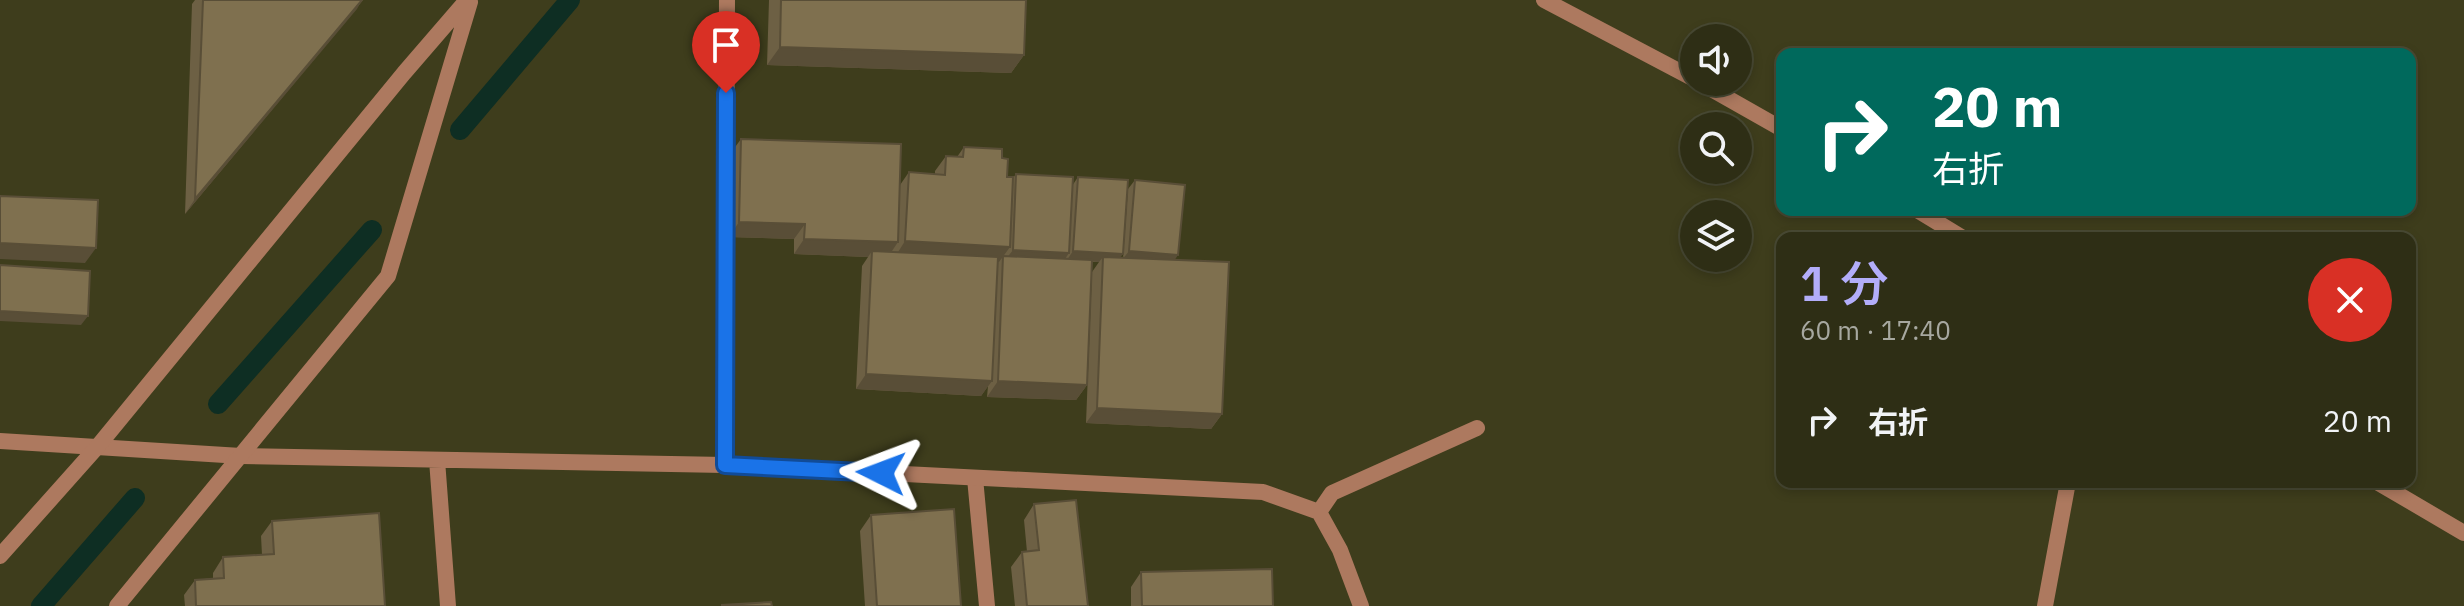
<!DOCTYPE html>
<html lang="ja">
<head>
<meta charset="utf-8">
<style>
  body { margin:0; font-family:"IBM Plex Sans","Noto Sans JP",sans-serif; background:#3a3a22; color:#f1f3f6; height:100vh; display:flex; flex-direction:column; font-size:30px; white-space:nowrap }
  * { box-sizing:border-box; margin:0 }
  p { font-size:26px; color:#a7a8a0 }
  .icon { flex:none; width:44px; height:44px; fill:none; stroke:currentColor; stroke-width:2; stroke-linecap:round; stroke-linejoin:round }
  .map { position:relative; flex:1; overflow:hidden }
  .panel { position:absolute; left:1776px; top:232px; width:640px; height:256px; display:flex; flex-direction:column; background:#2e2e15; border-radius:16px; box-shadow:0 4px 12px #0003,0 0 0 2px #494a34 }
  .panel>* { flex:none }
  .top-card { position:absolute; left:1776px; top:48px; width:640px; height:168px; border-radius:16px; box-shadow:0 4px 12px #0003,0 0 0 2px #494a34; background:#00695c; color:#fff; overflow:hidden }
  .tools { position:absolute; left:1680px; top:24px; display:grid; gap:16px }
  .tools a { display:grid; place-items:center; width:72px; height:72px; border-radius:50%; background:#2e2e15; box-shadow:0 4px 12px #0003,0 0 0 2px #494a34; font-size:40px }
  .pin { position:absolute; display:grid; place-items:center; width:68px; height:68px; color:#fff; margin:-82px -34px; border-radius:50% 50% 50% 0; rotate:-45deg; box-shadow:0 0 8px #0007 }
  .pin .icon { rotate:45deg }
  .me { position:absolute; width:88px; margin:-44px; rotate:273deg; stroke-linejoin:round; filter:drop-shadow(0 0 6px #0008) }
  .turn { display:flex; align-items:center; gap:28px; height:168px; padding:0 24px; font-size:36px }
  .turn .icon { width:104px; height:104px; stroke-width:2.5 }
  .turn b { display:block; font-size:56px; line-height:68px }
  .round { display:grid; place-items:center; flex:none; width:84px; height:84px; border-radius:42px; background:#3a3a22 }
  .headline { display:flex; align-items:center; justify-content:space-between; height:136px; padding:0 24px }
  h1 { font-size:48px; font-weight:600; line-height:60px; color:#b2adf9 }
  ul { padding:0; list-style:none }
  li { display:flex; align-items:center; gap:24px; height:104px; padding:0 24px }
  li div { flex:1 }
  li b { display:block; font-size:30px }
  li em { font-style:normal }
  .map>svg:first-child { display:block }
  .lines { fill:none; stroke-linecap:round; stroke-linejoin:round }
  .stream { stroke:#0e2e23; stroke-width:20 }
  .service { stroke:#ad795f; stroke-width:16 }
  .minor { stroke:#ad795f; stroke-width:16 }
  .tertiary { stroke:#ad795f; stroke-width:16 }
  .wall { fill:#6d6044 }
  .shaded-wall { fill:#594e37 }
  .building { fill:#7f704f; stroke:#594e37; stroke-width:2 }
  .route-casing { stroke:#114b97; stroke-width:20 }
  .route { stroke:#1a73e8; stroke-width:14 }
</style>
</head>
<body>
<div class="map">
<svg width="2464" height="606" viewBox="0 0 2464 606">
  <rect width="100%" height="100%" fill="#3e3d1c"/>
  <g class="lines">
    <path class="stream" d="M460,130L570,0
      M218,404L372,230
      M41,606L135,498"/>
    <path class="service" d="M975,478L987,606
      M2377,482L2464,533"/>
    <path class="minor" d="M1544,0L1694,79
      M1699,82L1782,129
      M1917,210L1963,238
      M0,441L241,456L725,465L1263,492L1319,512L1340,550L1361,606
      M437,460L448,606
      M725,465L727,0
      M1319,512L1332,493L1477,428
      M2045,606L2068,482"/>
    <path class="tertiary" d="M0,556L98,446L404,73L467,0
      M117,606L388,276L470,2"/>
  </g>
  <path class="wall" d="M195,0H363L185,214L192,4Z
    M769,0H1026L1024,55L1011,73L767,65Z
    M741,139L900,185L909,172L935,174V171L946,156L957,157L964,147L1002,158L1007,177L1013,178L1016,174L1072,186L1078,177L1120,257L1123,258L1128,189L1135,180L1175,260L1222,414L1211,429L1086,423L1092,272L1099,262H1092L1087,385L1076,400L987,397L988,386L981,396L856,389L862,266L868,257L794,254V239L729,237L730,154Z
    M1034,504L1088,606H1015L1011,567L1022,552H1027L1024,520Z
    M871,515L961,606H865L860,531Z
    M272,521L385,606H185L184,595L195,580L213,578V573L223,557L262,555L261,536Z
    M1141,572L1273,606H1131V587Z"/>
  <path class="shaded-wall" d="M362,0L357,9L185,214L195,199Z
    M780,47L1024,55L1011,73L767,65Z
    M739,222L805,224L794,239L729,237Z
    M804,239L898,242L888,257L872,251L868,257L794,254Z
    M905,241L1010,247L999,262L895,257Z
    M0,243L96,248L85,263L0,259Z
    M1013,250L1069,253L1063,262L1006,259Z
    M1073,251L1123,254L1116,263L1103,257L1099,262L1067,260Z
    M1129,251L1178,255L1172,264L1122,260Z
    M0,311L88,316L81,325L0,321Z
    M866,374L992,381L981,396L856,389Z
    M998,381L1087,385L1076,400L987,397Z
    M1097,408L1222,414L1211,429L1086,423Z"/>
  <path class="building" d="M203,0H362L195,199Z
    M781,0H1026L1024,55L780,47Z
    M741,139L901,144L898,242L804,239L805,224L739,222Z
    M964,147L1002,149V158L1008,159L1007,177H1013L1010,247L905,241L909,172L945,175L946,156L963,157Z
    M1016,174L1073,177L1069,253L1013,250Z
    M1078,177L1128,180L1123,254L1073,251Z
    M1135,180L1185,185L1178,255L1129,251Z
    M0,196L98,200L96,248L0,243Z
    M872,251L998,257L992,381L866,374Z
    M1003,256L1092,260L1087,385L998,381Z
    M1103,257L1229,262L1222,414L1097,408Z
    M0,265L90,271L88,316L0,311Z
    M1076,500L1088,606H1027L1022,552L1039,550L1034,504Z
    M954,509L961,606H877L871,515Z
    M379,513L385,606H196L195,580L224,578L223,557L274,554L272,521Z
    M1272,569L1273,606H1142L1141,572Z
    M771,602L772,606L721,605Z"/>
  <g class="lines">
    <g class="route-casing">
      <path id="route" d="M726,93L725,465L881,473"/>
    </g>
    <use href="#route" class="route"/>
  </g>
</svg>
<div class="tools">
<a><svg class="icon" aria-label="sound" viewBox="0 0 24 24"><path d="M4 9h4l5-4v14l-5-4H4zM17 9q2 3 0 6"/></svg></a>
<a><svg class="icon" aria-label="search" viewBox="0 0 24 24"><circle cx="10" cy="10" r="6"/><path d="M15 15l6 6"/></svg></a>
<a><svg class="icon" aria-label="layers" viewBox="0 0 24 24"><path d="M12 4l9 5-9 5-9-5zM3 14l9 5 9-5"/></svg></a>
</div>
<div class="pin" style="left:726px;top:93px;background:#d93025"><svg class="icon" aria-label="arrive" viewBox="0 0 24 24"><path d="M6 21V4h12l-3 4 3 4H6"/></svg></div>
<svg class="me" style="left:881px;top:473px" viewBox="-20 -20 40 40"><path d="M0-17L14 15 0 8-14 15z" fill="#1a73e8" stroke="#fff" stroke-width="4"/></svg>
<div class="top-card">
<div class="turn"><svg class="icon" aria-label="right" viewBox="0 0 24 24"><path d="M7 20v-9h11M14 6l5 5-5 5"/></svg><div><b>20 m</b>右折</div></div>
</div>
<section class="panel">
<div class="headline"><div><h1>1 分</h1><p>60 m · 17:40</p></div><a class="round" style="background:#d93025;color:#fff"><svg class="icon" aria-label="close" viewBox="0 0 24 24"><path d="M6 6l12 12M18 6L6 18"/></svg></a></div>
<ul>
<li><svg class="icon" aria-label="right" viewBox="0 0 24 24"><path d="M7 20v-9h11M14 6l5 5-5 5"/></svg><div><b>右折</b></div><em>20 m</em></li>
</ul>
</section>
</div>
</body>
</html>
